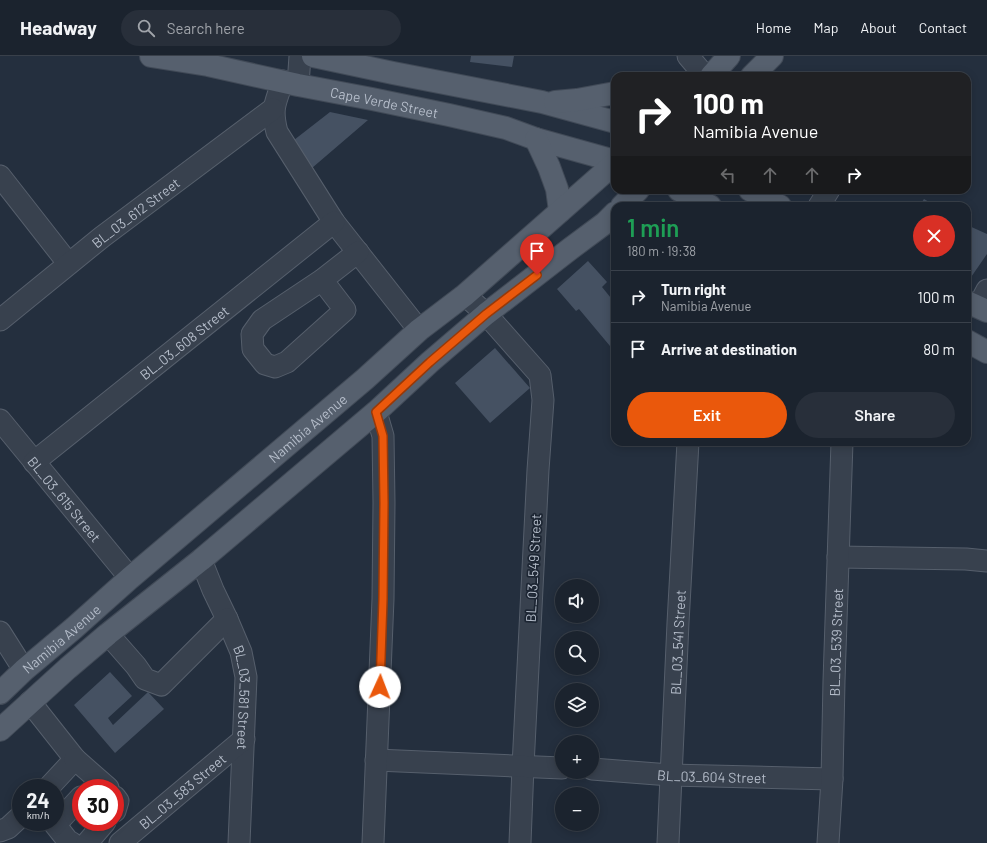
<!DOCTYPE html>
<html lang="en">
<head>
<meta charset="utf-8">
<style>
  body { margin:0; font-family:Barlow,sans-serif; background:#282f3a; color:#f1f3f6; height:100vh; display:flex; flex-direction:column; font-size:15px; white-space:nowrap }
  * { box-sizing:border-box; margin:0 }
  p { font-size:13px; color:#a0a4aa }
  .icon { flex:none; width:22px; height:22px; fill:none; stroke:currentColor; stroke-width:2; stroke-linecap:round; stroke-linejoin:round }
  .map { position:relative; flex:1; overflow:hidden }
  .details { position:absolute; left:611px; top:146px; width:360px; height:244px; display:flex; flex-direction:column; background:#1b232e; border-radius:12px; box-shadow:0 2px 10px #0003,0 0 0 1px #39404a }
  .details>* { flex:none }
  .banner { position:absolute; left:611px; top:16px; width:360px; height:122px; border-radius:12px; box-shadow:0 2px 10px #0003,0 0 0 1px #39404a; background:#202124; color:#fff; overflow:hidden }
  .controls { position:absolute; left:555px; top:523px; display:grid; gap:8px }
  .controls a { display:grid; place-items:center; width:44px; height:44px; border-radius:50%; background:#1b232e; box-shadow:0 2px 10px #0003,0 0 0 1px #39404a; font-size:20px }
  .speed { position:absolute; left:12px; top:723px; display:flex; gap:8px; font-size:20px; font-weight:700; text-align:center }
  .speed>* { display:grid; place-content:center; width:52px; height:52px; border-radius:50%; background:#1b232e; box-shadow:0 2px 10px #0003,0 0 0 1px #39404a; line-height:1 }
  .speed small { font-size:10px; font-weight:400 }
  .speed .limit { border:6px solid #d22; background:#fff; color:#111 }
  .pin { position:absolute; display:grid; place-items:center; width:34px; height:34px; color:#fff; margin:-41px -17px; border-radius:50% 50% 50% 0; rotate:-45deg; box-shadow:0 0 4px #0007 }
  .pin .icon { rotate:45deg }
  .me { position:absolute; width:44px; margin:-22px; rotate:2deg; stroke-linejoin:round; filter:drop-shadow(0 0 3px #0008) }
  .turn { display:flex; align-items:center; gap:14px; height:84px; padding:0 16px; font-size:18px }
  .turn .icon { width:52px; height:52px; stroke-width:2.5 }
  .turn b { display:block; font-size:28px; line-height:34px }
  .lanes { display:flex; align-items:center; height:38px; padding:0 16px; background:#0003; justify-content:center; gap:20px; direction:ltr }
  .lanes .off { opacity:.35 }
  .round { display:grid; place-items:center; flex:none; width:42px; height:42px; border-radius:21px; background:#282f3a }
  .head { display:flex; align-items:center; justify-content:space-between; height:68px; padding:0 16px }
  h1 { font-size:24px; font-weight:600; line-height:30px; color:#1e9e55 }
  .cta { display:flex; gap:8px; margin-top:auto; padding:8px 16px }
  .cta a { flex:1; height:46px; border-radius:24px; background:#ea580c; color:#fff; font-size:16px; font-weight:600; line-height:46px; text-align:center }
  .cta a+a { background:#282f3a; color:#f1f3f6 }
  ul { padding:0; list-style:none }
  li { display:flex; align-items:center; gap:12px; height:52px; padding:0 16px; border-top:1px solid #39404a }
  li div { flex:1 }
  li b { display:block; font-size:15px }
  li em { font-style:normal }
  header { display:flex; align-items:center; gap:24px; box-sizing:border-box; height:56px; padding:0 20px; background:#1b232e; border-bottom:1px solid #39404a }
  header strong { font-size:19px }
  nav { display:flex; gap:22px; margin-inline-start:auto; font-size:14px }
  .search { width:280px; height:36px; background:#282f3a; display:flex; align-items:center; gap:10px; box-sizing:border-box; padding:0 14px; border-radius:22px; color:#a0a4aa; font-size:15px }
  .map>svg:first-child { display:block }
  .building { fill:#455162 }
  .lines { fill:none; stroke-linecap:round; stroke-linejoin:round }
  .minor-casing { stroke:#565f6c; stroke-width:23 }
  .major-casing { stroke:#414a57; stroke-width:24 }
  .minor { stroke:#38414e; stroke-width:21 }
  .major { stroke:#56606e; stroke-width:22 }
  .route-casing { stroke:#983908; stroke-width:10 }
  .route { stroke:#ea580c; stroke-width:7 }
  .labels { text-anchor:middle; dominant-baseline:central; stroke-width:3.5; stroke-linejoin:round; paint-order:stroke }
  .street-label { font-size:14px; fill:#b4bcc9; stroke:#1d2633 }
</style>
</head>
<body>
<header>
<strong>Headway</strong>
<div class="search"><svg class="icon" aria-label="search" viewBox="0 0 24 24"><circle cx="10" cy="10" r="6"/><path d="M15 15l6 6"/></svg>Search here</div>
<nav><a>Home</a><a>Map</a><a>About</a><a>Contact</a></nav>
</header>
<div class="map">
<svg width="987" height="787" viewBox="0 0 987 787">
  <rect width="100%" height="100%" fill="#242f3e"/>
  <path class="building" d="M471,0H514L512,11L470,6Z
    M330,56L368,64L312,112L294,84Z
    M924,143L936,150H919Z
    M967,169L987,178V198L967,227Z
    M588,205L607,226L602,231L615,247V296L579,253L576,255L557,233Z
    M495,292L530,332L490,367L455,327Z
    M110,616L132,640L108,662L113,669L148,636L164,653L115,697L74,649Z"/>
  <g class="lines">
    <g class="minor-casing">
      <g id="minor">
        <path d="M688,0L705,20"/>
        <path d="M283,25C275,47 271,53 277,76L334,166L419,274"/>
        <path d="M298,29L300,0"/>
        <path d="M0,120L68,207"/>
        <path d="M819,150L829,134"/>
        <path d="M322,224L345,254L287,306L275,311L265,308L253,293L252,278L262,264L322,224L358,196"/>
        <path d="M465,239L486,258L540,319L543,344L538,414L523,710L520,787"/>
        <path d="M978,251L987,234"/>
        <path id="s1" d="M0,264L102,181L273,53"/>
        <path id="s2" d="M0,364L130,522"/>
        <path id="s3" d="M34,406L334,166"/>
        <path d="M838,501L966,503L987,505"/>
        <path id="s4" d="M201,504L213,534L227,563L241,596L246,621L239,787"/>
        <path d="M0,576L24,614"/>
        <path d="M108,578L136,610L145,623L161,629L227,563"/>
        <path d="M30,646L75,703L48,732"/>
        <path d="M75,703L108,732"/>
        <path d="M376,704L562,712"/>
        <path id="s5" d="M592,713L670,719L832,723"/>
        <path d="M115,741L118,745L115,755"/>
        <path d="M53,766L68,785L72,787"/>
        <path d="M56,768L81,741"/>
        <path d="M0,775L8,772L21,760"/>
        <path d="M87,787L105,766"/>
        <path id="s6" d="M120,787L244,683"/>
        <path d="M373,787L383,543L384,447L383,380L376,356"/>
        <path id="s7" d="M668,787L678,567L688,386"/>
        <path id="s8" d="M828,787L832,723L834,625L842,386"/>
      </g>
    </g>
    <g class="major-casing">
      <g id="major">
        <path id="s9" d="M151,0L208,9L298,29L372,43L449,59L506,72L536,83L615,105"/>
        <path d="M313,0L393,17L542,46L615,66"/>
        <path d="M711,20L729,0"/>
        <path d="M752,20L772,0"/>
        <path d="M555,46L577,44L615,37"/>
        <path d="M536,83L549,111L557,133L560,155"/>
        <path d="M679,134L710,150"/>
        <path d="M750,134L780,150"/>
        <path d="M622,150L638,134"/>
        <path d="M967,246L987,255"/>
        <path d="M967,285L987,296"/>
        <path id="s10" d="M0,637L24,614L74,572L130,522L365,323L419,274L465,239L615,107"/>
        <path d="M0,674L68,612L108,578L201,504L376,356L430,306L486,258L570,193L605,167L615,157"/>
      </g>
    </g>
    <use href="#minor" class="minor"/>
    <use href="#major" class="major"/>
  </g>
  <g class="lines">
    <g class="route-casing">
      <path id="route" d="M380,631L383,543L384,447L383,380L376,356L430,306L486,258L537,219"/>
    </g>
    <use href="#route" class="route"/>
  </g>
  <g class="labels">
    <g class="street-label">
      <text stroke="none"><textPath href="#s9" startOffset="238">Cape Verde Street</textPath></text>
      <text stroke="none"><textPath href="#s1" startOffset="173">BL_03_612 Street</textPath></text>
      <text stroke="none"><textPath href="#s3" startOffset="192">BL_03_608 Street</textPath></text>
      <text stroke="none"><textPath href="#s10" startOffset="406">Namibia Avenue</textPath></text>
      <text stroke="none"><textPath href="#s2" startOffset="102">BL_03_615 Street</textPath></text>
      <text transform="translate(533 512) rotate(-87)">BL_03_549 Street</text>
      <text stroke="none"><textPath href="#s10" startOffset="82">Namibia Avenue</textPath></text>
      <text stroke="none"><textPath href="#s7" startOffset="201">BL_03_541 Street</textPath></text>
      <text stroke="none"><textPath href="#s8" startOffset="201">BL_03_539 Street</textPath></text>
      <text stroke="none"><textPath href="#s4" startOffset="146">BL_03_581 Street</textPath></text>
      <text stroke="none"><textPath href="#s5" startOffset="120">BL_03_604 Street</textPath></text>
      <text stroke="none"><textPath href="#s6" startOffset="81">BL_03_583 Street</textPath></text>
    </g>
  </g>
</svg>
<div class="controls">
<a><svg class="icon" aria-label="sound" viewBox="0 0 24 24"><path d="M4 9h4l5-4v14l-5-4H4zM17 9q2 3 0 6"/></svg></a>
<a><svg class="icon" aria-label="search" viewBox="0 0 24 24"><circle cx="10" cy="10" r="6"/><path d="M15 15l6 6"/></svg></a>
<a><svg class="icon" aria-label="layers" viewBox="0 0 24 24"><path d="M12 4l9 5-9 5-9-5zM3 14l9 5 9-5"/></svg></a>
<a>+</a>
<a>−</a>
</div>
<div class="speed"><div>24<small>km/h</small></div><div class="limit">30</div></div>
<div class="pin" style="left:537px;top:219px;background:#d93025"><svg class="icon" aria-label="arrive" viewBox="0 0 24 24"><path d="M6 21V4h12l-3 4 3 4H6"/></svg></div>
<svg class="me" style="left:380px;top:631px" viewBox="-20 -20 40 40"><circle r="19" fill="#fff"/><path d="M0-13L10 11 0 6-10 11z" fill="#ea580c"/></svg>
<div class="banner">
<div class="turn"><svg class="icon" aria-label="right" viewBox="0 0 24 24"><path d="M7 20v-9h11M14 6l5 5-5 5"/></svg><div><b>100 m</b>Namibia Avenue</div></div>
<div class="lanes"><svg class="icon off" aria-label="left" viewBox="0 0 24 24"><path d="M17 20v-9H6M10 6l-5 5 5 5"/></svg><svg class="icon off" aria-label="ahead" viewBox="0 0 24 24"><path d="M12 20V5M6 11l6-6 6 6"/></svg><svg class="icon off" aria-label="ahead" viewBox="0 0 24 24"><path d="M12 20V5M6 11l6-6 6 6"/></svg><svg class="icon" aria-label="right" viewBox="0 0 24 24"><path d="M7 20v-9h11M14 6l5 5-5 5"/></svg></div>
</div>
<section class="details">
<div class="head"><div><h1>1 min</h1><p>180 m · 19:38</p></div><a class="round" style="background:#d93025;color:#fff"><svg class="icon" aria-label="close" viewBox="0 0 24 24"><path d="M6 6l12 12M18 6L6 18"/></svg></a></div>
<ul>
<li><svg class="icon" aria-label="right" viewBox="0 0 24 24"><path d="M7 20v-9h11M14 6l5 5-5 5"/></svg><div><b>Turn right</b><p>Namibia Avenue</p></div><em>100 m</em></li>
<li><svg class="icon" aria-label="arrive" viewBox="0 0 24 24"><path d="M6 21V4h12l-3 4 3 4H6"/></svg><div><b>Arrive at destination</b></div><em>80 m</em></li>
</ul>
<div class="cta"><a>Exit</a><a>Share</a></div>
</section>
</div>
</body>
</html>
